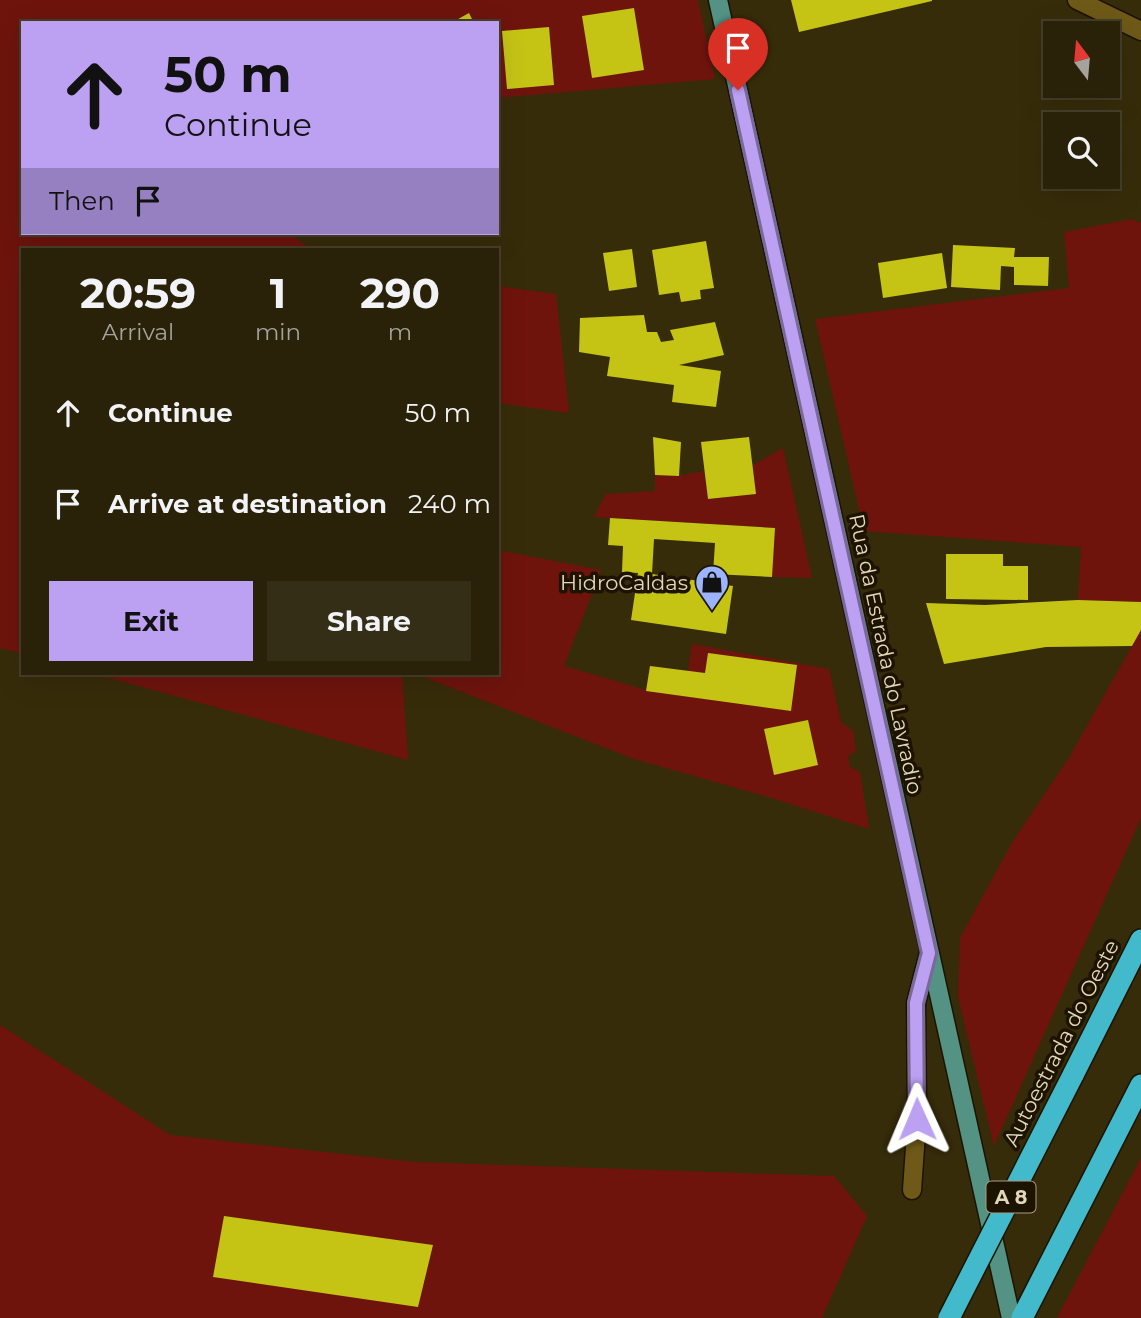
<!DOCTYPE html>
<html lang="en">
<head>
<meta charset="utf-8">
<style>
  body { margin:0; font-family:Montserrat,sans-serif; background:#352e16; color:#f1f3f6; height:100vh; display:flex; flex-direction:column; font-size:26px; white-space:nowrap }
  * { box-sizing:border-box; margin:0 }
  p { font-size:23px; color:#a5a39c }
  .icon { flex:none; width:38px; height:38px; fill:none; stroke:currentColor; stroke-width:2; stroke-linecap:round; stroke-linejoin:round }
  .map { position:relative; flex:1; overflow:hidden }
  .details { position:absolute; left:21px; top:248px; width:478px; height:427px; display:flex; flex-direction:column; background:#292108; border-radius:0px; box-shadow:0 7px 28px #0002,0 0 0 2px #453e29 }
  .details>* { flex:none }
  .hud { position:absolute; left:21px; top:21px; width:478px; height:214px; border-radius:0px; box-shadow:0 7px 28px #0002,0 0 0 2px #453e29; background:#bca0f2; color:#111; overflow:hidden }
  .needle { width:46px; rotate:344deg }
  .buttons { position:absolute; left:1043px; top:21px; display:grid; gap:14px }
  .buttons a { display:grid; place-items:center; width:77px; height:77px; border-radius:0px; background:#292108; box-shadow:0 7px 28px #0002,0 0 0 2px #453e29; font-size:35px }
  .pin { position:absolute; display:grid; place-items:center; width:60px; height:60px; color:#fff; margin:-72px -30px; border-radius:50% 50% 50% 0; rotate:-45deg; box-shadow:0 0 7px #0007 }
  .pin .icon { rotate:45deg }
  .me { position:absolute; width:77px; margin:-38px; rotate:359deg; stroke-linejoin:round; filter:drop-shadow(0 0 5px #0008) }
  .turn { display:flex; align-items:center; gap:24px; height:147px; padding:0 28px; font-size:32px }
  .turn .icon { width:91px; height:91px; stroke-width:2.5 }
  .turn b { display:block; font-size:49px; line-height:60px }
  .then { display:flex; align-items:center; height:66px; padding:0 28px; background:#0003; gap:14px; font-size:26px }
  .eta { display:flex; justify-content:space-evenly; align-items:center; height:119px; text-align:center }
  .eta b { font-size:42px; font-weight:700; line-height:49px }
  .button { display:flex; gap:14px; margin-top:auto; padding:14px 28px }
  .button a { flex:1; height:80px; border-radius:0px; background:#bca0f2; color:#111; font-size:28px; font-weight:700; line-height:80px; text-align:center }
  .button a+a { background:#352e16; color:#f1f3f6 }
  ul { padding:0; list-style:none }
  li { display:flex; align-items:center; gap:21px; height:91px; padding:0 28px }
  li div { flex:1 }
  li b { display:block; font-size:26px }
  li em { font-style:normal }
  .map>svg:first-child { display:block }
  .green { fill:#6e140d }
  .building { fill:#c5c415 }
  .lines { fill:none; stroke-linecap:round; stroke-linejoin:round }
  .street-casing { stroke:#1b1403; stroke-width:21 }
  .primary-casing { stroke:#1b1403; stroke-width:21 }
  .highway-casing { stroke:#1b1403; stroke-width:24 }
  .street { stroke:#6e5918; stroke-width:18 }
  .primary { stroke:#549384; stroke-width:18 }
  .highway { stroke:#43bacc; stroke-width:21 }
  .highway-bridge-casing { stroke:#1b1403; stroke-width:24; stroke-linecap:butt }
  .highway-bridge { stroke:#43bacc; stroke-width:21 }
  .route-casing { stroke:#7a689d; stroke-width:18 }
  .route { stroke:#bca0f2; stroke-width:12 }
  .labels { text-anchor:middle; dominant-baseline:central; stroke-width:7; stroke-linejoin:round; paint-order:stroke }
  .shield { fill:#1d1400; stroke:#a89c82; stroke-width:2 }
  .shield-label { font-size:19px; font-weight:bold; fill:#e3d7b9 }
  .poi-label { font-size:21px; fill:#e3d7b9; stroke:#1d1400; text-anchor:end }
  .street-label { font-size:21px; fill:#e3d7b9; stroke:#1d1400 }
</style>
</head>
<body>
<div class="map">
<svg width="1141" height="1318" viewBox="0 0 1141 1318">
  <rect width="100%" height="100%" fill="#372c0a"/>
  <path class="green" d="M0,0H698L715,79L497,98V23H23V233H289L312,250H23V654L0,648Z
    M1132,219L1141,223V602L1078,600L1081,547L864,531L815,319L1069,288L1064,232Z
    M497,286L556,294L569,413L497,403Z
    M783,448L812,578L772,577L775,528L594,517L606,494L655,491V475L679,476L704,471L708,499L755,494L753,465Z
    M497,550L601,570L564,666L646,690L650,666L688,671L692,644L829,669L841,722L853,731L856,751L848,756L850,767L860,772L869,829L765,796L634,759L416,674H497Z
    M1141,630V818L994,1146L958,997L960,938L1013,841L1070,756Z
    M95,674H402L408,760Z
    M0,1025L170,1135L415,1162L834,1176L867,1216L822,1318H0Z
    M1141,1158V1318H1057Z"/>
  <path class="building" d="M791,0H932V1L799,32Z
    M634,8L644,70L592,78L582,16Z
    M469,13L474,23H451Z
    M549,27L554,85L507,89L502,31Z
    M706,241L714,288L700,290L701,299L681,302L679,292L659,295L652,250Z
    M953,245L1015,248L1014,257H1049L1048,286L1014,285V267L1001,266L1000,290L951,287Z
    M632,249L637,287L609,291L603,253Z
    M942,253L947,288L883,298L878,263Z
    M644,315L647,332H657L661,342L674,340L670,330L715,322L724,355L679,365L721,371L716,407L672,402L674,385L607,376L610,357L579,352L580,318Z
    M653,437L681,442L679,476L655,475Z
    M749,437L756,494L708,499L701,442Z
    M610,518L775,528L772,577L713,574L715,543L654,539L652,574L733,586L726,634L631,620L638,573L622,572L623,546L608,545Z
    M946,554H1003V566H1028V600L946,599Z
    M1078,600L1141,602V630L1132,646L1046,647L944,664L926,603L985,605Z
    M708,653L797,665L791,711L646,691L650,666L705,673Z
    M808,720L818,765L774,775L764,729Z
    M224,1216L433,1245L418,1307L213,1277Z"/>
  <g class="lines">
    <g class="street-casing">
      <path id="street" d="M1077,0L1141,31
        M912,1190L917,1119L916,1003L929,953"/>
    </g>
    <g class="primary-casing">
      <path id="primary" d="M718,0L1011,1318"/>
    </g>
    <g class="highway-casing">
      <path id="highway" d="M1073,1075L1141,940
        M1022,1318L1141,1085"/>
    </g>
    <use href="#street" class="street"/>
    <use href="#primary" class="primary"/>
    <use href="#highway" class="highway"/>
    <g class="highway-bridge-casing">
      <path id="highway-bridge" d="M949,1318L1073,1075"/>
    </g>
    <use href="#highway-bridge" class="highway-bridge"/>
  </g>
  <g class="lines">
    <g class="route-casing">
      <path id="route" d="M738,90L929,953L916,1003L917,1119"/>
    </g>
    <use href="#route" class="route"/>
  </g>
  <defs>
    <g id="shop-pin" transform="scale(1.75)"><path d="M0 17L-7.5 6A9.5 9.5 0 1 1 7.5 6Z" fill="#9cb4fd" stroke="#1d1400"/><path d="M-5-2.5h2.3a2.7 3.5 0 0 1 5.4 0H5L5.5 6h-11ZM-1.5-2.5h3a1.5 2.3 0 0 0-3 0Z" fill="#111"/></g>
  </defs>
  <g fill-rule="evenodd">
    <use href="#shop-pin" x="712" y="582"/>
  </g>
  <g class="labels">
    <rect class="shield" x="986.5" y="1181.5" width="49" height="31" rx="5"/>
    <g class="shield-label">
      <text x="1011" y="1197">A 8</text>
    </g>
    <g class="poi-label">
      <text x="688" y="582">HidroCaldas</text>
    </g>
    <g class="street-label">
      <text transform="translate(886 654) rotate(78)">Rua da Estrada do Lavradio</text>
      <text transform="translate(1061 1043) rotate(-63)">Autoestrada do Oeste</text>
    </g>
  </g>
</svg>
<div class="buttons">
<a><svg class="needle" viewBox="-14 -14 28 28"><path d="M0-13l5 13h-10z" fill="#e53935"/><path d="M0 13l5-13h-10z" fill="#a5a39c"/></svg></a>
<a><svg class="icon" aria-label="search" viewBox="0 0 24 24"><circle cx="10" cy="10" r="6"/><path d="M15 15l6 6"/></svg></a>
</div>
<div class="pin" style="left:738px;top:90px;background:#d93025"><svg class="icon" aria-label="arrive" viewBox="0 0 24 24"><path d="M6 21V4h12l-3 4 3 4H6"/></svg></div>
<svg class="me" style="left:917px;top:1119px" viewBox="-20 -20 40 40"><path d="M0-17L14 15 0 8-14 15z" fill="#bca0f2" stroke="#fff" stroke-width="4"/></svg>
<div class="hud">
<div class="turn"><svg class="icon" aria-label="ahead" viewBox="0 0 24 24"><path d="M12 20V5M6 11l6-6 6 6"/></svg><div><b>50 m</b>Continue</div></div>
<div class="then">Then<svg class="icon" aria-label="arrive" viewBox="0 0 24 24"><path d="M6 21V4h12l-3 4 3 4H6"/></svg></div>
</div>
<section class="details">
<div class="eta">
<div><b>20:59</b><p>Arrival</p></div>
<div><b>1</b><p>min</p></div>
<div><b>290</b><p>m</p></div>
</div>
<ul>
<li><svg class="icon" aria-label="ahead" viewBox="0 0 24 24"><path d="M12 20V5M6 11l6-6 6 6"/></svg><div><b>Continue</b></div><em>50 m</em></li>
<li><svg class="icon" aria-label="arrive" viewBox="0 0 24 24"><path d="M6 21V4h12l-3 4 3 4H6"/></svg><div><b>Arrive at destination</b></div><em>240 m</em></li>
</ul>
<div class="button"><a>Exit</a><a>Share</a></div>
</section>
</div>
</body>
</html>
